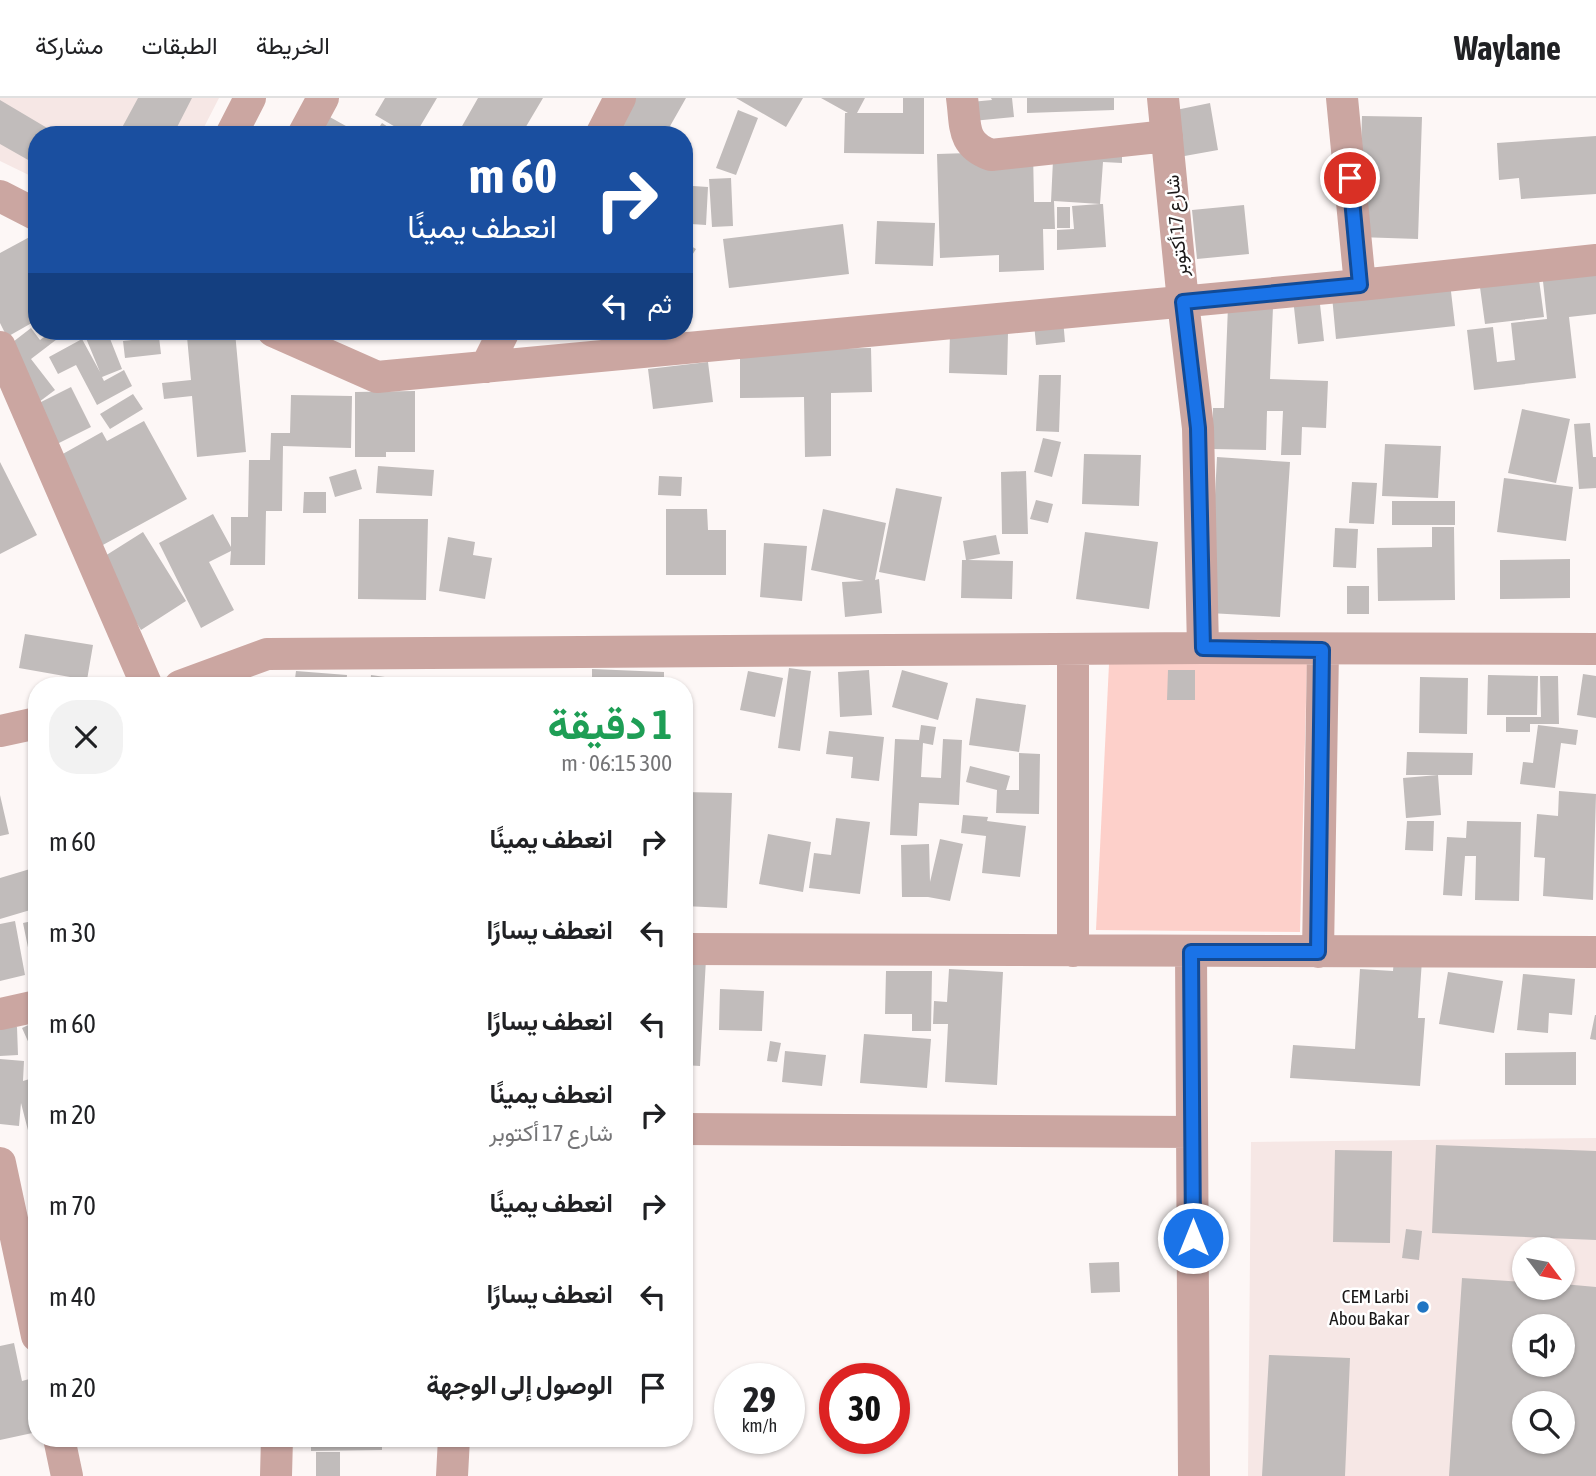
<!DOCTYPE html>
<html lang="ar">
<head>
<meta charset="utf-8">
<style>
  body { margin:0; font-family:"Asap Condensed",Vazirmatn,sans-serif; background:#f2f2f2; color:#202124; direction:rtl; height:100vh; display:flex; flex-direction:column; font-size:26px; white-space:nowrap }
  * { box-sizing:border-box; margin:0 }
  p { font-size:23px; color:#757577 }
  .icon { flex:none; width:38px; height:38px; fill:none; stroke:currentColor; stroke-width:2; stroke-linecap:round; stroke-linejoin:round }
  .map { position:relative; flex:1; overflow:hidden; direction:ltr }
  .sheet { position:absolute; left:28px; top:579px; width:665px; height:770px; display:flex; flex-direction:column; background:#fff; border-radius:28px; box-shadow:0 2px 5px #0004; direction:rtl }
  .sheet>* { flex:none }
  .banner { position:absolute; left:28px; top:28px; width:665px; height:214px; border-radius:28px; box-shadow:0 2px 5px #0004; direction:rtl; background:#1a4fa0; color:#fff; overflow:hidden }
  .needle { width:46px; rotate:122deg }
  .tools { position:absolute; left:1512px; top:1139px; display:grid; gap:14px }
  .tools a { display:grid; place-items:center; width:63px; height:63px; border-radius:50%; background:#fff; box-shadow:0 2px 5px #0004; font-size:35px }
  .speed { position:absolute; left:714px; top:1265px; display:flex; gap:14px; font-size:35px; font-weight:700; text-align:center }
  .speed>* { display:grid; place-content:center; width:91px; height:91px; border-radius:50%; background:#fff; box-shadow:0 2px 5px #0004; line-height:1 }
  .speed small { font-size:18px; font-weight:400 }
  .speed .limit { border:10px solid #d22; background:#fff; color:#111 }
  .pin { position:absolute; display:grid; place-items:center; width:60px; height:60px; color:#fff; margin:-30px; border:4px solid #fff; border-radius:50%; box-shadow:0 2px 7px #0007 }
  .me { position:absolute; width:77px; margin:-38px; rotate:0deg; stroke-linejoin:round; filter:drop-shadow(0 0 5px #0008) }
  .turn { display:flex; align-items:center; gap:24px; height:147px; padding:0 21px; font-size:32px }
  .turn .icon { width:91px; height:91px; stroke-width:2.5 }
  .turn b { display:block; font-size:49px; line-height:60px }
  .then { display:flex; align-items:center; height:66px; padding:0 21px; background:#0003; gap:14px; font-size:26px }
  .round { display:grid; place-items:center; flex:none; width:74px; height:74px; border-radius:28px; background:#f2f2f2 }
  .summary { display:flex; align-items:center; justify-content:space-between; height:119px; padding:0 21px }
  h1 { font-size:42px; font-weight:700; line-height:52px; color:#1e9e55 }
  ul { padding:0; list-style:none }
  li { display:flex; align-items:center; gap:21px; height:91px; padding:0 21px }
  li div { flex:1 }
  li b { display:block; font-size:26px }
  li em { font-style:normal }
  header { display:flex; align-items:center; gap:42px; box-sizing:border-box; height:98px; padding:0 35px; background:#fff; border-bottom:2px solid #e0e0e0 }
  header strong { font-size:33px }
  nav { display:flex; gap:38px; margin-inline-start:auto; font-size:24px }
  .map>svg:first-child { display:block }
  .built { fill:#f6e7e5; fill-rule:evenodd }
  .green { fill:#fdd0ca }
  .building { fill:#c1bcbb; fill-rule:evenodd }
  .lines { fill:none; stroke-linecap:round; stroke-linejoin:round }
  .street { stroke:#cba6a1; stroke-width:32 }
  .route-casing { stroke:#114b97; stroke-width:18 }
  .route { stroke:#1a73e8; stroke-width:12 }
  .poi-dot { fill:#1f75c3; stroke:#fff; stroke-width:2.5 }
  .labels { text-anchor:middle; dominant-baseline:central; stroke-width:5; stroke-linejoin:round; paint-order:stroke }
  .street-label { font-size:19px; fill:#191717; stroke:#fff }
  .poi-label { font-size:19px; fill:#191717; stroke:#fff; text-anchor:end }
</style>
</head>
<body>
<header>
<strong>Waylane</strong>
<nav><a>الخريطة</a><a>الطبقات</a><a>مشاركة</a></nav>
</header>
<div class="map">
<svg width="1596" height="1378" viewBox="0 0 1596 1378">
  <rect width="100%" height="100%" fill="#fdf7f6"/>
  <path class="built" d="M0,0H219L200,37H37V81L0,63Z
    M1596,1040V1378H1248L1251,1044ZM1524,1152H1563V1190H1524ZM1524,1228H1563V1267H1524ZM1524,1306H1563V1344H1524Z"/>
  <path class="green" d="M1307,565L1300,834L1096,832L1109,566Z"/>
  <path class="building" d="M138,0H192L173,37H118Z
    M385,0H437L415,37H409L375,17Z
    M478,0H543L521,37H457Z
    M615,0H686L665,37H626L602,23Z
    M736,0H803L786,29Z
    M821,0H865L857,15H903V0H924V56L844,55L845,15H848Z
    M991,0H1012L1014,19L962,24L960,5L992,2Z
    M1027,0H1114V12L1027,15Z
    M0,2L59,37H37V67L0,46Z
    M1210,5L1218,52L1179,59L1171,13Z
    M738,12L758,20L736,77L716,70Z
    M328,18L362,37H317Z
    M1362,18L1422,19L1418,141L1358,139Z
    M382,25L400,37H374Z
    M1596,38V96L1521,101L1519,80L1499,82L1497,45Z
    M1082,49L1122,51V65L1103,64L1100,106L1054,103L1055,131H1043L1044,172L999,174V157L940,160L937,56L1033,53L1034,104H1051L1053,62L1081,63Z
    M731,80L733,128L712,129L709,81Z
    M693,88L708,89L706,127L691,126Z
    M1100,106H1103L1106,149L1057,152V132L1074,131L1072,108Z
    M1244,107L1249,156L1197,161L1192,112Z
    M1057,109H1070V130H1057Z
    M877,123L935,125L933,168L875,166Z
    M843,126L849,176L729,190L723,141Z
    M37,135V222L7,239L0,225V155Z
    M684,144L696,151L684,170Z
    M1596,168V216L1569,219L1576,280L1474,292L1467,232L1493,229L1497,264L1515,262L1511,225L1547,221L1542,174Z
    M1538,174L1544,219L1485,226L1479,182Z
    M1450,185L1455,228L1336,241L1332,198Z
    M1318,188L1324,243L1298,246L1292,191Z
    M1228,208L1273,209L1270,281L1328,283L1326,330L1302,329L1301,357H1281L1283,313H1267L1266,352L1212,351L1213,310H1224Z
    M1063,221L1065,244L1036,247L1034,225Z
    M31,230L40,242L52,233L65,235L31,261L55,292L35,307L71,289L91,329L51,349L0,254Z
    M83,233H107L122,271L102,279L104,283L124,272L132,288L97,307L76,267L58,276L49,259L82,241L100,274Z
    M235,234L246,354L197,359L192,298L164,301L162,285L191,282L187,239Z
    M950,234L1008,235L1007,277L949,275Z
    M159,239L161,256L125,260L123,243Z
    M871,250L872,294L831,295V358L805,359L804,299L740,300V252Z
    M708,264L713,304L653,311L648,271Z
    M1039,277H1061L1059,334L1036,333Z
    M415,293V354H386V359H355V294Z
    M133,296L143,311L110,331L100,316Z
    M291,297L352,298L351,350L283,348L282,413H266L265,467H230L231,453L209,464L234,512L201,530L159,445L213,416L231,449V419H248L249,362H270L271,335H290Z
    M1522,311L1570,321L1556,385L1508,375Z
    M144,323L187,401L101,448L52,362L102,334L107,343Z
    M1590,325L1593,359H1596V390L1579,391L1574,326Z
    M1043,340L1061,344L1052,379L1034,374Z
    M1385,346L1441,348L1438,400L1382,398Z
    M1084,356L1141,357L1139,408L1082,406Z
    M1217,359L1290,364L1280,519L1191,514L1215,397Z
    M0,364L37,437L0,456Z
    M378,368L434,372L432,398L376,395Z
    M356,371L362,391L335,399L329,379Z
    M1026,373L1028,436H1002L1001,374Z
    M659,378L682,379L681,398L658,397Z
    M1504,380L1573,389L1566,443L1497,434Z
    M1352,384L1377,385L1374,426L1349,425Z
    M896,390L942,399L925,483L879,474Z
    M304,394H326V415H303Z
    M1036,402L1053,406L1048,425L1030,421Z
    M1392,403H1455V427H1392Z
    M666,411H707L708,432H726V477H666Z
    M823,411L886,425L875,482L879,481L882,515L845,519L842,484L864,483L811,472Z
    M359,421H428L426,502L358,501Z
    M1432,429H1454L1455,502L1378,503L1377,450L1432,449Z
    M1335,430L1358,431L1356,470L1333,469Z
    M143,434L186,503L141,532L97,463Z
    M1085,434L1158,444L1149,511L1076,501Z
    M996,437L1000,456L968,462L1013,463L1012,501L961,500L962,462H966L963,443Z
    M448,439L475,444L473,457L492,460L485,501L439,493Z
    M764,445L807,448L802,503L760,499Z
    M1570,461V500L1500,501V462Z
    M1347,488H1369V516H1347Z
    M25,536L93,547L87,582L19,570Z
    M789,570L811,573L800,653L778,650Z
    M592,571L664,574V588H592Z
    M869,572L872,617L840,619L838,574Z
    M902,572L948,585L938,622L892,609Z
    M1168,572H1195V602H1167Z
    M296,573L347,577L346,588H294Z
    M748,573L783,580L775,619L740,612Z
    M1583,576L1596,578V620L1577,617Z
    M371,577L420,584V588H370Z
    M1488,577L1538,578L1537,617H1487Z
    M1540,578H1558L1559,626H1530V634H1506V619H1541Z
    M1420,579L1468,580L1467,636L1419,635Z
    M976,600L1026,607L1019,654L969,647Z
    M921,627L936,629L933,647L923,645L921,679L941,680L943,641L962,642L959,707L919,705L917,738L890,737L895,641L919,642Z
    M1538,627L1578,632L1576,647L1561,645L1555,690L1520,686L1523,664L1533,665Z
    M829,633L884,639L879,683L851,680L853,659L826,656Z
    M1407,654L1473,655L1472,677H1406Z
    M1019,655L1040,656L1039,716L996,715L997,692L966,684L970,668L1010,678L1006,692H1019Z
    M1438,677L1441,717L1406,720L1403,680Z
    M1559,693L1596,696L1593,802L1543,798L1545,760L1534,759L1537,716L1558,718Z
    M684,694L732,695L727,810L684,808Z
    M0,697L9,736L0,738Z
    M963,717L988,719L987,723L1026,728L1020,779L982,775L986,738L961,735Z
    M836,720L870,724L860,796L809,790L814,755L831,757Z
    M1407,723H1434L1433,753L1405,752Z
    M1467,723L1521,724L1519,803L1475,802L1476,758H1465L1462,798L1443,797L1447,739L1466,740Z
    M768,736L811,744L803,794L759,786Z
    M940,741L963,746L950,803L928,799H902L901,747L929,746L930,784Z
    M30,771L37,793V810L0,821V780Z
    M37,822V873L33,874L23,825Z
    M15,823L25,877L0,883V826Z
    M684,860L706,861L700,968L684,967Z
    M1394,860L1422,862L1418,920H1425L1420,988L1290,980L1293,947L1355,951L1360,871L1393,873Z
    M949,871L1003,874L997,987L945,984L948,926H933L934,903L947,904Z
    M886,873H932L931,933H912V916H885Z
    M1448,874L1503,883L1494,935L1439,926Z
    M1523,876L1575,881L1572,917L1549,915L1548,935L1517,932Z
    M720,891L764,893L762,933L719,932Z
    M1595,917H1596V942L1590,941Z
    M37,923V947L31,950L22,930Z
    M0,929H17L18,957L0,958Z
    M864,936L931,941L927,990L860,985Z
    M770,943L781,945L777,964L767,963Z
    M37,951V1051L33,1052L21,1005L19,1028L0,1026V961L24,963L23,983L36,979L29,953Z
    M785,953L826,957L822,988L782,984Z
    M1576,954V987H1505V955Z
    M1436,1047L1596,1053V1142L1432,1135Z
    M1335,1052L1392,1053L1390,1145L1333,1144Z
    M1406,1131L1422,1133L1419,1162L1402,1160Z
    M1119,1164L1120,1194L1091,1195L1089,1165Z
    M1462,1180L1524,1184V1190H1563V1186L1596,1189V1378H1449ZM1524,1228H1563V1267H1524ZM1524,1306H1563V1344H1524Z
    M14,1245L22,1283L33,1280L37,1300V1334L0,1342V1248Z
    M1269,1257L1350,1260L1345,1378H1262Z
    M311,1340H382V1352L311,1353Z
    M316,1354H340V1378H316Z"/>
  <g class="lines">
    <path class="street" d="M962,0C966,28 961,46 991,57L1167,38
      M1163,0L1183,204L1198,330L1203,550
      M1342,0L1360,187
      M231,37L250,0
      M303,37L323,0
      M601,37L620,0
      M0,98L37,117
      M273,233L377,279L1360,187L1596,162
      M0,249L147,588
      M486,269L504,233
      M180,588L267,556L1203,550L1596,551
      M0,633L37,625
      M684,851L1596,854
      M1073,853V552
      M1191,854L1194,1378
      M1318,854L1323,552
      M0,916L37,908
      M684,1031L1192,1034
      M0,1065L37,1238
      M59,1340L67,1378
      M276,1378L277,1340
      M452,1378L454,1340"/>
  </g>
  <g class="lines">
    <g class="route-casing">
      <path id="route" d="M1193,1140L1191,854H1318L1322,552L1203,550L1198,330L1183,204L1360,187L1350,80"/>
    </g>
    <use href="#route" class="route"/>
  </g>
  <circle class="poi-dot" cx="1423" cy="1209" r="7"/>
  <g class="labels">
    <g class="street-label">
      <text transform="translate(1176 128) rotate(-95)">شارع 17 أكتوبر</text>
    </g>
    <g class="poi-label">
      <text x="1409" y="1198">CEM Larbi<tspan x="1409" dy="22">Abou Bakar</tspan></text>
    </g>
  </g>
</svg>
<div class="tools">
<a><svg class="needle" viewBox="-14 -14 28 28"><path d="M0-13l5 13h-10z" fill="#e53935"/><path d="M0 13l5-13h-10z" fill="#757577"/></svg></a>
<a><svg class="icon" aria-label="sound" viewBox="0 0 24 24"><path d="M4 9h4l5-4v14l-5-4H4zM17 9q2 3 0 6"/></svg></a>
<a><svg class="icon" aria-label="search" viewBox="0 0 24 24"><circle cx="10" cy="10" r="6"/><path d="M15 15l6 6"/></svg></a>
</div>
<div class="speed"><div>29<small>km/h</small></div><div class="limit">30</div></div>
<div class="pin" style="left:1350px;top:80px;background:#d93025"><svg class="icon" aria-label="arrive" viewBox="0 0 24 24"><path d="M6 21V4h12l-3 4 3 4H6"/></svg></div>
<svg class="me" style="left:1193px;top:1140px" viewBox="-20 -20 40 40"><circle r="17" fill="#1a73e8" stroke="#fff" stroke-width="3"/><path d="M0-11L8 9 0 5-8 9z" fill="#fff"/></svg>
<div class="banner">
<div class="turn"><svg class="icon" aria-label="right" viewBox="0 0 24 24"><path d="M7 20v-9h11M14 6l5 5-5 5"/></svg><div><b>60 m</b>انعطف يمينًا</div></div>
<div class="then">ثم<svg class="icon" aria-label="left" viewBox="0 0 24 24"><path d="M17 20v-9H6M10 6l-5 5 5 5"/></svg></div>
</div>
<section class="sheet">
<div class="summary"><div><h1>1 دقيقة</h1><p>300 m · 06:15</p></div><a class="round"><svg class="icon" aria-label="close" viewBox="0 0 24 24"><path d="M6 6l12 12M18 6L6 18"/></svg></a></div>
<ul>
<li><svg class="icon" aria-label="right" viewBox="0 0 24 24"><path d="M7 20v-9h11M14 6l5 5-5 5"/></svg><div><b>انعطف يمينًا</b></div><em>60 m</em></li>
<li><svg class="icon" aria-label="left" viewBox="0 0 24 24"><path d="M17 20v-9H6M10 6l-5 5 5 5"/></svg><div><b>انعطف يسارًا</b></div><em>30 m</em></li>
<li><svg class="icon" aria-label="left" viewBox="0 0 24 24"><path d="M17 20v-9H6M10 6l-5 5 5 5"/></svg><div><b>انعطف يسارًا</b></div><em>60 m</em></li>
<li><svg class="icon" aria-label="right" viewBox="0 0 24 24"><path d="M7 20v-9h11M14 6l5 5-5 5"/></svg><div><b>انعطف يمينًا</b><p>شارع 17 أكتوبر</p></div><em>20 m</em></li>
<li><svg class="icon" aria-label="right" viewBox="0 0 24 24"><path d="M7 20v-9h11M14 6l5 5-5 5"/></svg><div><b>انعطف يمينًا</b></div><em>70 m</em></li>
<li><svg class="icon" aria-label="left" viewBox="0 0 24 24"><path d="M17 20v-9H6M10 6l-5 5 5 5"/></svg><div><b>انعطف يسارًا</b></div><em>40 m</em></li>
<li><svg class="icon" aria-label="arrive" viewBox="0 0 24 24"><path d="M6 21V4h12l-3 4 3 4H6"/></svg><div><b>الوصول إلى الوجهة</b></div><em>20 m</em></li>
</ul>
</section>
</div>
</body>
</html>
